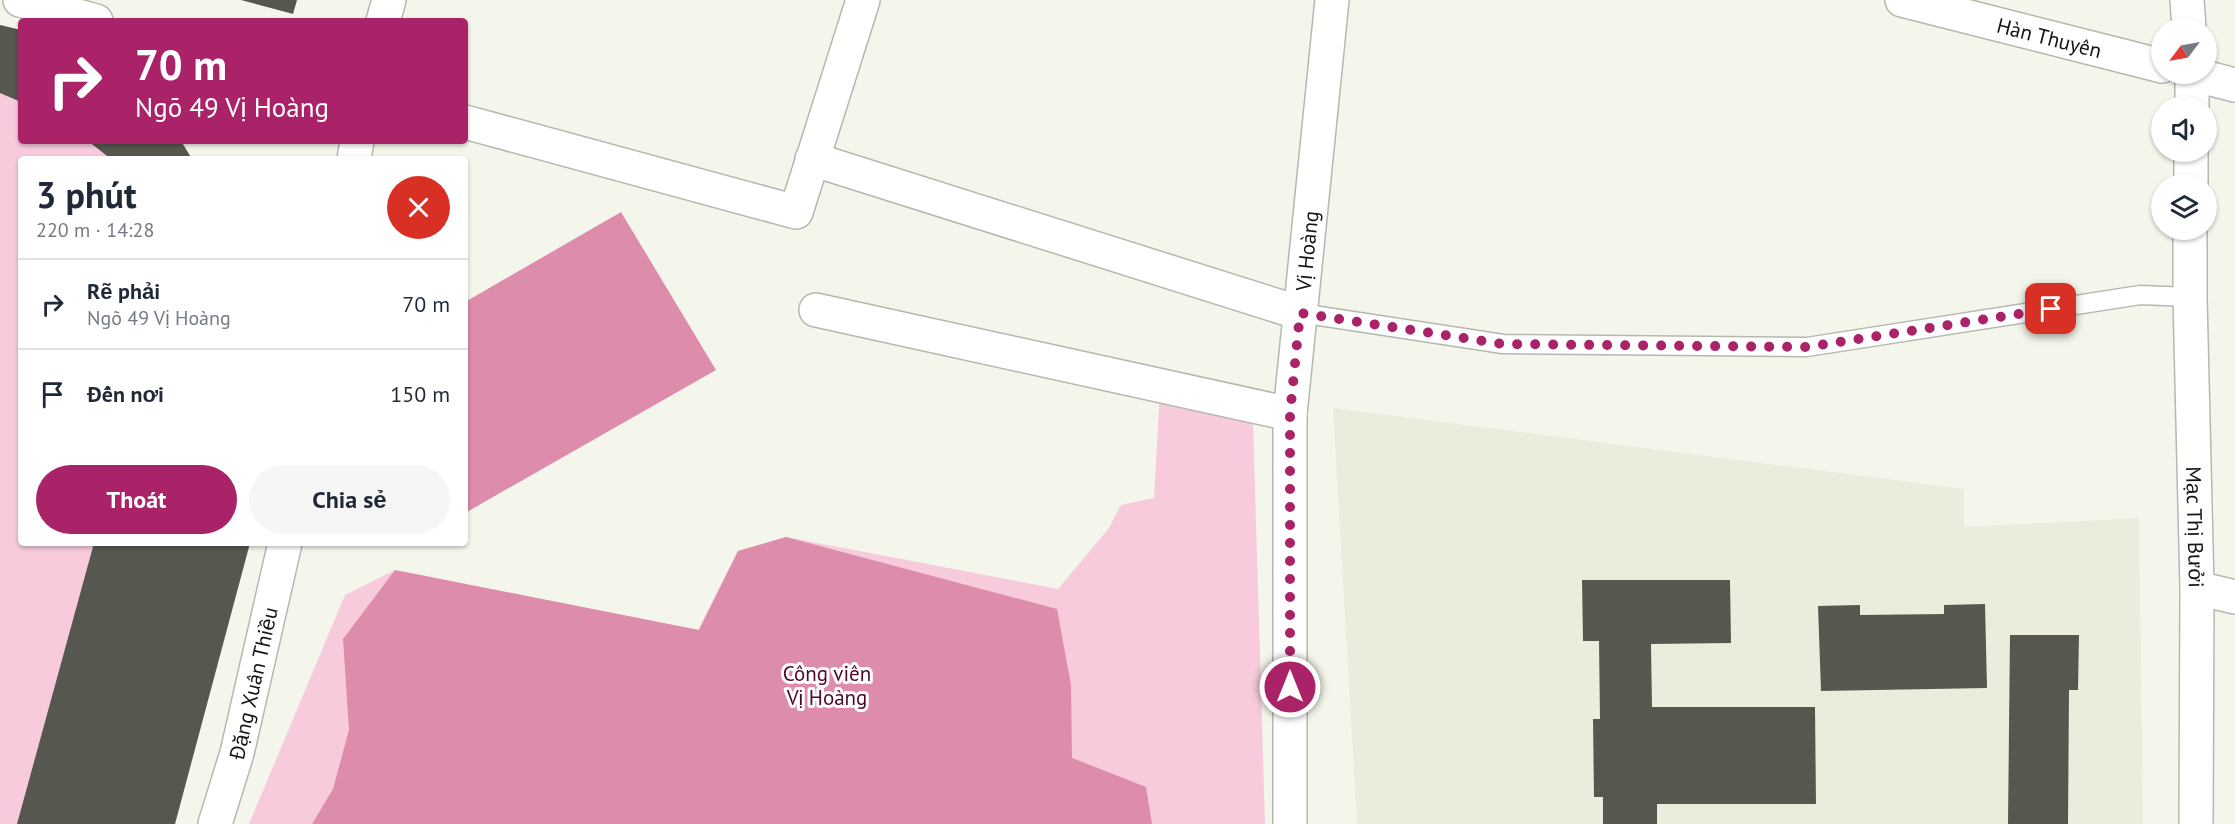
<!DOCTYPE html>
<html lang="vi">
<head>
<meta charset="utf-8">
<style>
  body { margin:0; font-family:"PT Sans",sans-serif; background:#f6f6f7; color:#1f2937; height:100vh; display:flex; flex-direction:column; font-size:22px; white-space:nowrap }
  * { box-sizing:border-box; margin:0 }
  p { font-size:20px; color:#747a83 }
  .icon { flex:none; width:33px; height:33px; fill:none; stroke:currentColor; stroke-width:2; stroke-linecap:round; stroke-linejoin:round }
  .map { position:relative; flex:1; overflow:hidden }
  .panel { position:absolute; left:18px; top:156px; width:450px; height:390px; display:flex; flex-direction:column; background:#fff; border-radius:6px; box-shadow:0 2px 4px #0004 }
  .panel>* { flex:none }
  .top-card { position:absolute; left:18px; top:18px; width:450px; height:126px; border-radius:6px; box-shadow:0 2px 4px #0004; background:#aa2268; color:#fff; overflow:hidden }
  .needle { width:39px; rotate:238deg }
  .tools { position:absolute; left:2151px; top:18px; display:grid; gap:12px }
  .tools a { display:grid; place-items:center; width:66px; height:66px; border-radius:50%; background:#fff; box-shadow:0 2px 4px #0004; font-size:30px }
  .pin { position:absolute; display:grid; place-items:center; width:51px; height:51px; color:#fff; margin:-26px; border-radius:12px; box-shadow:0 3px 9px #0006 }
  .me { position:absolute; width:66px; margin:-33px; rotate:0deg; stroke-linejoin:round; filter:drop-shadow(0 0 4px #0008) }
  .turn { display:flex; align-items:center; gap:21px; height:126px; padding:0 18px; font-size:27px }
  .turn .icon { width:78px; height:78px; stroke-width:2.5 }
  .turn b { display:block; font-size:42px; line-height:51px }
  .round { display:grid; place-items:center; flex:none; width:63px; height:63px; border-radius:32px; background:#f6f6f7 }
  .summary { display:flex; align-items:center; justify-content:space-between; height:102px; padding:0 18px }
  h1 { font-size:36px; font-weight:700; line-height:45px }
  .primary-button { display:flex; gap:12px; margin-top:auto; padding:12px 18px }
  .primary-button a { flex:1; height:69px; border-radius:36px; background:#aa2268; color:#fff; font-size:24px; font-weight:700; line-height:69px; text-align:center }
  .primary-button a+a { background:#f6f6f7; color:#1f2937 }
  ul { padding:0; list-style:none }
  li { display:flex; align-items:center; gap:18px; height:90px; padding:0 18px; border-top:2px solid #e0e1e3 }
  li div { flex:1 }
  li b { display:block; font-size:22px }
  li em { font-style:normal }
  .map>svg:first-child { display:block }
  .built { fill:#e9eddb }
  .green { fill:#f7cbdb }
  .water { fill:#de8cac }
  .building { fill:#56584f }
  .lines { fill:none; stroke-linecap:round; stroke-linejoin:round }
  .lane-casing { stroke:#b6b8ae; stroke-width:21 }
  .street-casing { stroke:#b6b8ae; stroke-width:36 }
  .secondary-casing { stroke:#b6b8ae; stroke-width:36 }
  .lane { stroke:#fff; stroke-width:18 }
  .street { stroke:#fff; stroke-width:33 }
  .secondary { stroke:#fff; stroke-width:33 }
  .route { stroke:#aa2268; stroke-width:10; stroke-dasharray:0 18 }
  .labels { text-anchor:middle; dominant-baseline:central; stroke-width:6; stroke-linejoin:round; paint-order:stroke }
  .street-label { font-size:21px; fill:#141411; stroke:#fff }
  .park-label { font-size:21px; fill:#4f062d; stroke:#fff }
</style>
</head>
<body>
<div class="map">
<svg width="2235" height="824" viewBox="0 0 2235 824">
  <rect width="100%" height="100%" fill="#f4f6eb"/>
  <path class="built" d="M1333,408L1964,489V527L2139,518L2143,824H1357Z"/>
  <path class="green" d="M0,25L21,30V141H181L192,159H21V543H250L175,824H0Z
    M1160,390L1253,422L1265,824H249L345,595L395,570L698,630L738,551L786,537L1058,589L1109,528L1121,505L1154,498Z"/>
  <path class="water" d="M621,212L716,370L465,513V302Z
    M786,537L1057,609L1071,685L1072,758L1146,787L1152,824H312L333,789L349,730L343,639L395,570L699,630L738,551Z"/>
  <path class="building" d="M241,0H297L293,14Z
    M0,25L21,30V102L0,93Z
    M88,141H181L192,159H111Z
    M94,543H250L175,824H17Z
    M1582,580H1730L1731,643L1651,644L1652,707H1815L1816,804H1657V824H1603V797H1594L1593,719H1600L1599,641H1583Z
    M1985,604L1987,688L1821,691L1818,606L1860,605V615L1944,614V605Z
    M2010,635H2079L2078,690H2069L2068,824H2008Z"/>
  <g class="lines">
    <g class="lane-casing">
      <path id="lane" d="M1300,313L1503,344L1807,347L2140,295L2190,297"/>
    </g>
    <g class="street-casing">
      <path id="street" d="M20,0L96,21
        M465,122L796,212L863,0
        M812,159L1300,313
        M816,310L1290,414"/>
    </g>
    <g class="secondary-casing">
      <g id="secondary">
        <path id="s1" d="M1902,0L2162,66"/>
        <path d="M2187,0L2189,28"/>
        <path d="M383,21L389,0"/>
        <path d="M2192,74L2235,85"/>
        <path d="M2192,106V74"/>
        <path d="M354,159L357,141"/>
        <path d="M2191,184V152"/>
        <path id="s2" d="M2190,230V297L2197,588L2196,824"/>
        <path d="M2197,588L2235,597"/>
        <path id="s3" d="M215,824L237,753L285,543"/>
        <path id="s4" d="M1290,824V414L1332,0"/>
      </g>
    </g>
    <use href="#lane" class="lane"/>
    <use href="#street" class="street"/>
    <use href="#secondary" class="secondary"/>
  </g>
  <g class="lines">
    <path class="route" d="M1290,687V414L1300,313L1503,344L1807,347L2051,309"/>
  </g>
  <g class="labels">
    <g class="street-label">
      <text stroke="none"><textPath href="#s1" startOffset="152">Hàn Thuyên</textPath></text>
      <text stroke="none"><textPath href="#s4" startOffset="574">Vị Hoàng</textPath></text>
      <text stroke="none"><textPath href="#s2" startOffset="297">Mạc Thị Bưởi</textPath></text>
      <text stroke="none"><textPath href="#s3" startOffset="146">Đặng Xuân Thiều</textPath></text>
    </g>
    <g class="park-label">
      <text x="827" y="673">Công viên<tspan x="827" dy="24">Vị Hoàng</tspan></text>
    </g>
  </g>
</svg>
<div class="tools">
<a><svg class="needle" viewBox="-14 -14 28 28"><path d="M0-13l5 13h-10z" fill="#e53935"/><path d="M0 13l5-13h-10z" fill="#747a83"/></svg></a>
<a><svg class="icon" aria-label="sound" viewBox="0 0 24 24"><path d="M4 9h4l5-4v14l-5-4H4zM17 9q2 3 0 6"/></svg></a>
<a><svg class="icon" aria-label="layers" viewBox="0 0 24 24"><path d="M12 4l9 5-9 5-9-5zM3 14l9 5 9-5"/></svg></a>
</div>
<div class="pin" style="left:2051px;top:309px;background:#d93025"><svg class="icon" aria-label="arrive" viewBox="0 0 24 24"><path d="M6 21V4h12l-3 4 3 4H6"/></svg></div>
<svg class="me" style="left:1290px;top:687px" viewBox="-20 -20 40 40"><circle r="17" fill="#aa2268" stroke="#fff" stroke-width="3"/><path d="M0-11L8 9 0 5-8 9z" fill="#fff"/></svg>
<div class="top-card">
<div class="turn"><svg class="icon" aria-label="right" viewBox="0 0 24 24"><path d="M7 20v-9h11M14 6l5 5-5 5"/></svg><div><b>70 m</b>Ngõ 49 Vị Hoàng</div></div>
</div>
<section class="panel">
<div class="summary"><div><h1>3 phút</h1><p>220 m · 14:28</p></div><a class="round" style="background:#d93025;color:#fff"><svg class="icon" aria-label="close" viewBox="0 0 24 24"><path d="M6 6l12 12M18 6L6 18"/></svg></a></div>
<ul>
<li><svg class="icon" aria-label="right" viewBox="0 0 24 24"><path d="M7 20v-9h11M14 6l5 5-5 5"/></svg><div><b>Rẽ phải</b><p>Ngõ 49 Vị Hoàng</p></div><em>70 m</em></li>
<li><svg class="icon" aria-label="arrive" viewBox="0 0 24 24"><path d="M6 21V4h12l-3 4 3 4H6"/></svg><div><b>Đến nơi</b></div><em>150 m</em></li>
</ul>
<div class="primary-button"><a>Thoát</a><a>Chia sẻ</a></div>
</section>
</div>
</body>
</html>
